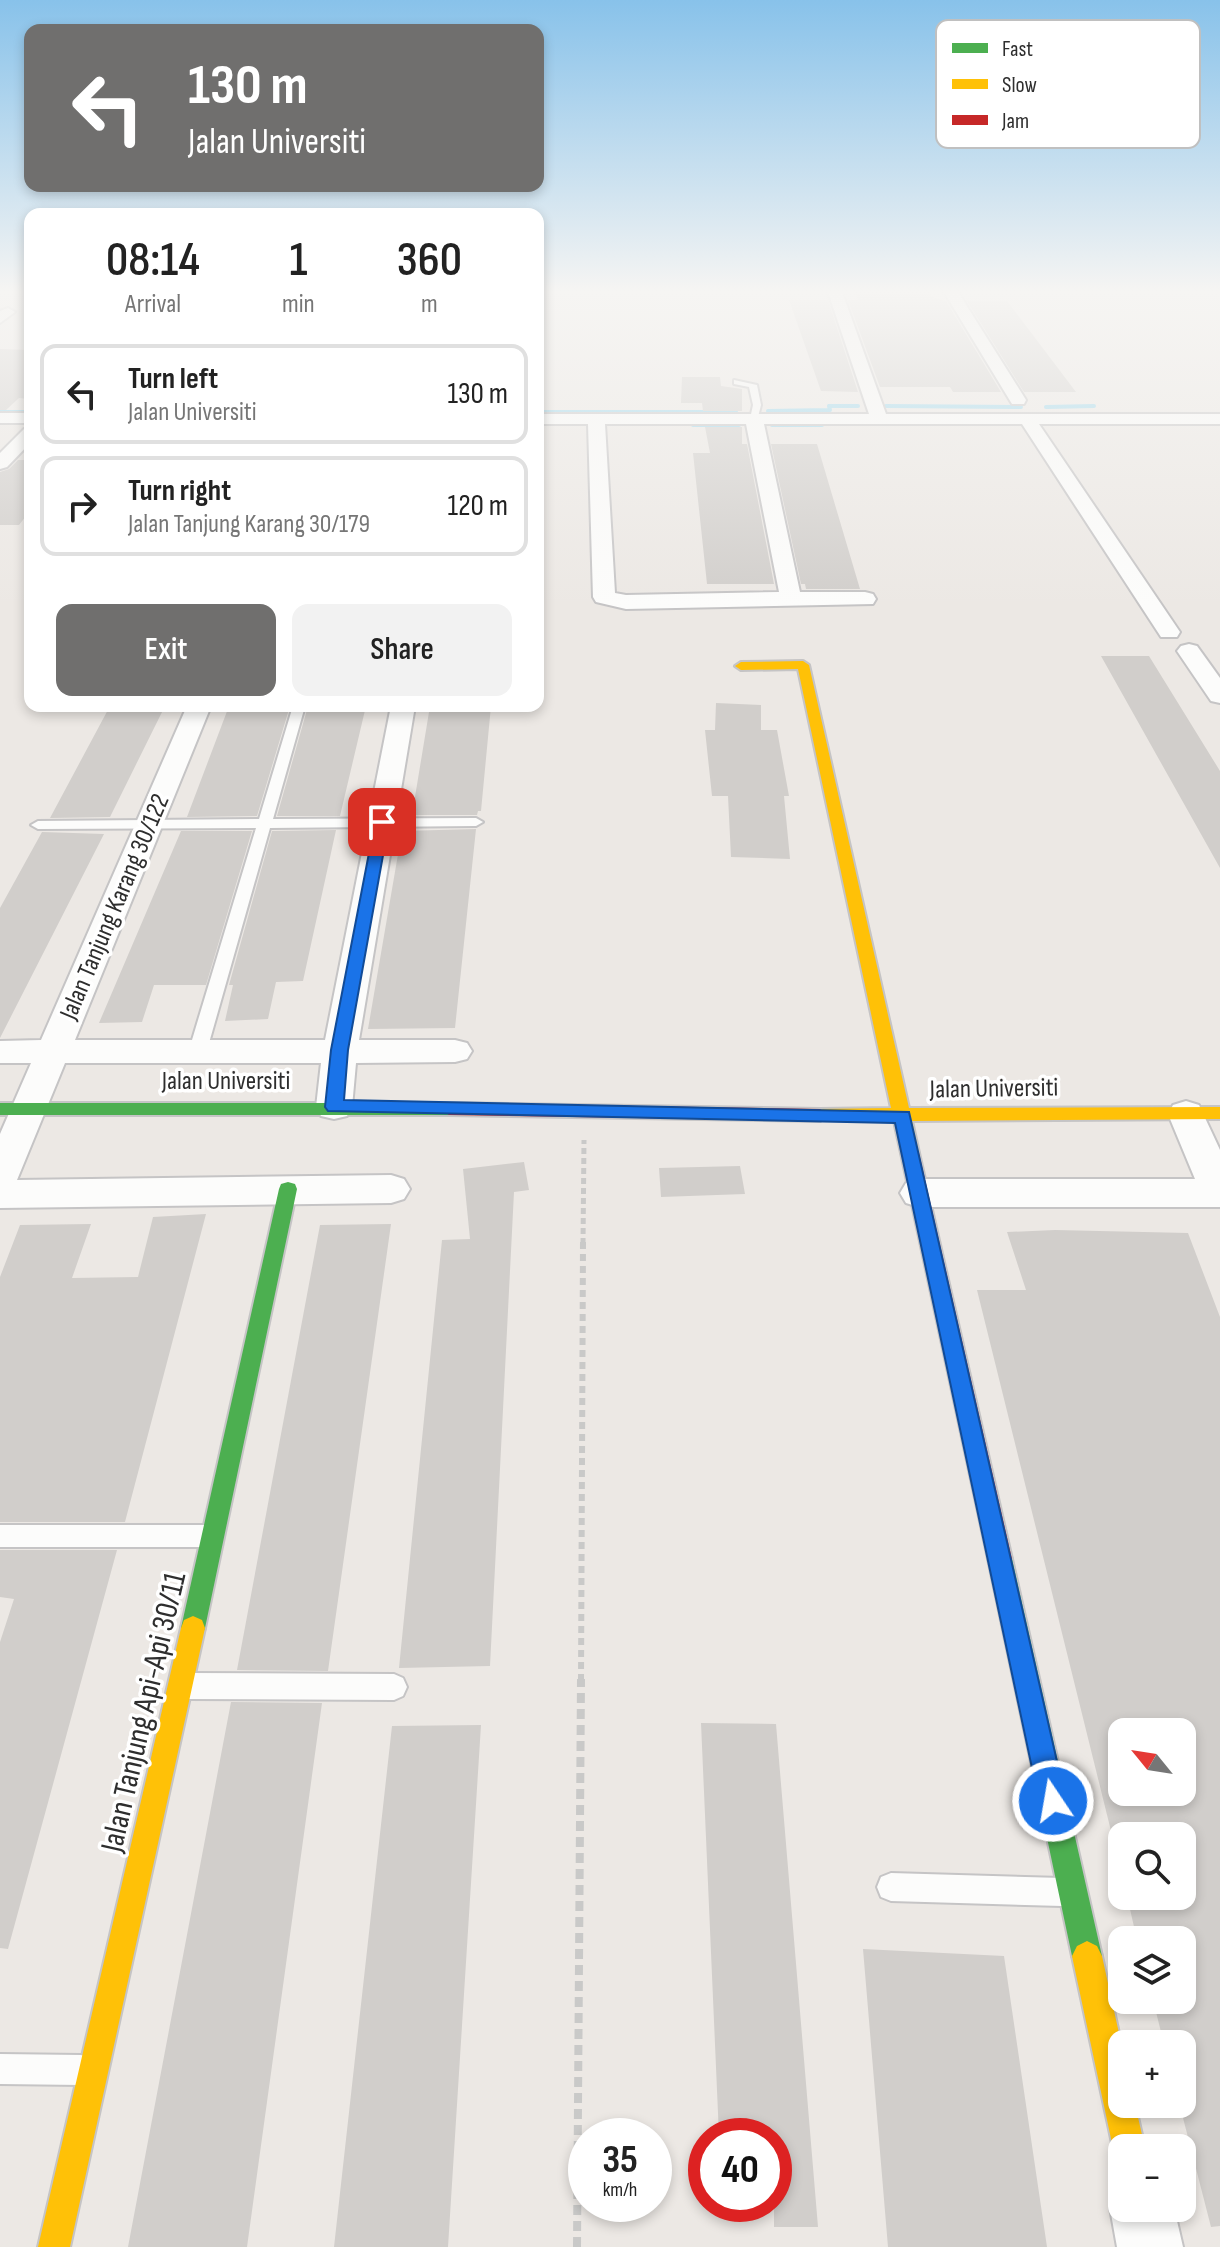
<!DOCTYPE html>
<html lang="en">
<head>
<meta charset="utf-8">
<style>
  body { margin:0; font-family:"Sofia Sans Condensed",sans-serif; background:#f2f2f2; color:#222; height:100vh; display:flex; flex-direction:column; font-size:30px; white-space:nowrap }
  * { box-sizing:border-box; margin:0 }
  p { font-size:26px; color:#767676 }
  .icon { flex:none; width:44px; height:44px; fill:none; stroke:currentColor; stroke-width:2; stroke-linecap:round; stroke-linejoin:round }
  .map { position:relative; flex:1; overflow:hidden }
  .sheet { position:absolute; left:24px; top:208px; width:520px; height:504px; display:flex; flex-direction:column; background:#fff; border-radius:16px; box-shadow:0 4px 12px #0003 }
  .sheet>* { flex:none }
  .banner { position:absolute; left:24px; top:24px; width:520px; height:168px; border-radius:16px; box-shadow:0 4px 12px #0003; background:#706f6e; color:#fff; overflow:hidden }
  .needle { width:52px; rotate:300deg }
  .tools { position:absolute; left:1108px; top:1718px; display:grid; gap:16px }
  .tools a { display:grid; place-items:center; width:88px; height:88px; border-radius:16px; background:#fff; box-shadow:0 4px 12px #0003; font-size:40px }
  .speed { position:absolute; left:568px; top:2118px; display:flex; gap:16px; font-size:40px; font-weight:700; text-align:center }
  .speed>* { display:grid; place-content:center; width:104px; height:104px; border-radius:50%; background:#fff; box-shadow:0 4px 12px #0003; line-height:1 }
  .speed small { font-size:20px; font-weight:400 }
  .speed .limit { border:12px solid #d22; background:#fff; color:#111 }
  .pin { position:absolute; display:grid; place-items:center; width:68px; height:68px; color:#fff; margin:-34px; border-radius:16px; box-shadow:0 4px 12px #0006 }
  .me { position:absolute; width:88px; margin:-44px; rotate:348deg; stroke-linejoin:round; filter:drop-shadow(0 0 6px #0008) }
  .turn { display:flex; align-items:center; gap:28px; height:168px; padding:0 32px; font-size:36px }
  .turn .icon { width:104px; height:104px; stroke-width:2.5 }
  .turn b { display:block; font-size:56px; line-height:68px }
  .eta { display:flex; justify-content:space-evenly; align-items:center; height:136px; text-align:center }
  .eta b { font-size:48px; font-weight:600; line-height:56px }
  .primary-button { display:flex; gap:16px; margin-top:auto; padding:16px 32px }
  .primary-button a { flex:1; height:92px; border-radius:16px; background:#706f6e; color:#fff; font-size:32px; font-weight:600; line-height:92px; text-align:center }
  .primary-button a+a { background:#f2f2f2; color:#222 }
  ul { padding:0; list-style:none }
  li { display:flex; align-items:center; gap:24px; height:100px; margin:0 16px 12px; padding:0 16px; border:4px solid #e0e0e0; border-radius:16px }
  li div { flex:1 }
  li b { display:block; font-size:30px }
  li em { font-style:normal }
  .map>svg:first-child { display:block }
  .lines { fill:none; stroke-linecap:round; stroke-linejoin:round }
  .stream { stroke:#99d6ec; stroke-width:4 }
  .building { fill:#d1cecb; fill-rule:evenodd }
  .lane-casing { stroke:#c5c4c5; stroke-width:4 }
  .street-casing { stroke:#c5c4c5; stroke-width:4 }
  .fast-casing { stroke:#c5c4c5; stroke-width:4 }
  .slow-casing { stroke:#c5c4c5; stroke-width:4 }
  .jam-casing { stroke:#c5c4c5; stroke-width:4 }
  .path-far2 { stroke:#c9c9c8; stroke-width:5; stroke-dasharray:6 4; stroke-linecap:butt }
  .path-far1 { stroke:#c9c9c8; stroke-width:6; stroke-dasharray:7 5; stroke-linecap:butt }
  .path { stroke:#c9c9c8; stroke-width:8; stroke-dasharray:10 6; stroke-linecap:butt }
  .lane { fill:#fcfcfb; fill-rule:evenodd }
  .street { fill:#fcfcfb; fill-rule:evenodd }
  .fast { fill:#4caf50; fill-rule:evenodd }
  .slow { fill:#ffc107; fill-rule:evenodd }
  .jam { fill:#c62828; fill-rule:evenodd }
  .route { fill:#1a73e8; stroke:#114b97; stroke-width:2 }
  .labels { text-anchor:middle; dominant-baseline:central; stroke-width:7; stroke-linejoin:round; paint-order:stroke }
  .street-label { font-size:26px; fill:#2e2e2e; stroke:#fff }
  .near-street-label { font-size:32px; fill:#2e2e2e; stroke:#fff }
  .key { fill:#fff; stroke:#c0c0c0; stroke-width:2 }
  .key-label { font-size:22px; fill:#2e2e2e }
</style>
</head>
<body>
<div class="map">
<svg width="1220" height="2247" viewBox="0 0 1220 2247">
  <rect width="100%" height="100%" fill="#ece8e4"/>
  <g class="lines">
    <path class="stream" d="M886,406L1021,407
      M1046,407L1094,406
      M768,411L830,410L829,406H858
      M0,412H30
      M538,412H736
      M693,425H739
      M772,425H822"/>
  </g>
  <path class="building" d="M854,292H929L932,297L946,301L1001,392H953L950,387H880L848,300H858Z
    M789,300H828L858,392L821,391Z
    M967,301H1007L1076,392H1024Z
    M0,349L30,350V399L19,398L6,410H0Z
    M682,377H720L721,386L742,389V411H703L702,403H681Z
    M705,427H742V444H747L774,584H707L693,453H710Z
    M771,444H817L860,589H806L805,584H801Z
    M18,460H30V511L19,525H0V472L9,469Z
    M1101,656H1149L1220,771V868Z
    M716,703L761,705V730H777L789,796H784L790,859L731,857L728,796H712L705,730H715Z
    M110,706H165L110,817L50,818Z
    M229,706H290L257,816L187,817Z
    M308,706H366L340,816H277Z
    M430,706H491L481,811H478L477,815H412Z
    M476,829L455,1028L368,1029L402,831Z
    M336,830L303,981L276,982L268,1019L225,1021L233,985H229L272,831Z
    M181,831H252L206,985H154L142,1022L99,1023Z
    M42,832L104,834L0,1038V908Z
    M524,1162L529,1190L514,1192L490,1666L399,1668L442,1240L470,1239L463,1169Z
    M740,1166L745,1194L661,1197L659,1168Z
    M206,1214L125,1522H0V1277L20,1225L91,1224L72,1278L138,1277L153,1217Z
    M391,1224L328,1671L237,1670L320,1225Z
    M1055,1230L1188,1233L1220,1317V2226L1211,2227L1182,2114V2044H1164L1153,2000H1182V1940H1137L1127,1896H1182V1836H1122L1113,1839L977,1290H1026L1007,1232ZM1122,1732H1182V1792H1122Z
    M0,1550H117L8,1949L0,1948V1642L14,1599L0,1597Z
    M231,1702L322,1703L247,2247H128Z
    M701,1723L776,1724L818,2227H774V2136H719Z
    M481,1725L448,2247H334L392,1726Z
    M863,1949L1004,1956L1047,2247H888Z"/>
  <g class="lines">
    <g class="lane-casing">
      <path id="lane" d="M734,380L757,385L761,405L757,421L750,419L753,405L749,387L734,384Z
        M293,706H305L273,819L476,818L483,822L476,826L270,828L207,1050L198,1056L192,1054L189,1050L256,828L38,829L31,825L38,821L259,819Z
        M0,1525H209L217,1528L221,1536L217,1544L209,1547H0Z
        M188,1673L394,1674L403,1678L407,1687L403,1696L394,1700L188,1699L179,1695L175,1686L179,1677Z
        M891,1873L1062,1878L1072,1882L1076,1892L1072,1902L1062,1906L891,1901L881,1897L877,1887L881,1877Z
        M0,2054L81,2055L92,2059L96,2070L92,2081L81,2085L0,2084Z"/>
    </g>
    <g class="street-casing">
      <path id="street" d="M828,292H842L886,414H1220V424H1039L1180,632L1177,637H1161L1022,424H764L800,592H865L873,594L876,599L873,604L626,609L596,602L593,597L588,424H538V414H869ZM605,424H746L779,592L626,595L615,593Z
        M944,292H958L1026,400L1024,404H1012Z
        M8,308L15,312L0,323V311Z
        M0,413H30V423H0Z
        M30,428V443L7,467L0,469V453L24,429Z
        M1189,644L1197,646L1220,678V703L1211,701L1177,651L1181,646Z
        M187,706H211L75,1040H325L391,706H415L359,1040H455L467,1043L472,1051L467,1059L455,1062L356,1063L352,1107L347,1116L334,1119L321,1116L316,1107L321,1063H65L17,1180L391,1175L404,1179L410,1189L404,1199L391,1203L0,1208V1134L31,1063H0V1041L41,1040Z
        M1186,1101L1199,1105L1220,1150V1207H919L906,1203L900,1193L906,1183L919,1179H1195L1168,1114L1173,1105Z
        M1122,2184V2208H1174L1183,2247H1117L1110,2208Z"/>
    </g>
    <g class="fast-casing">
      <path id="fast" d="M0,1103H449L458,1109L449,1115H0Z
        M288,1182L295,1184L297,1189L205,1628L202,1636L193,1640L184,1636L181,1628L279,1189L281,1184Z
        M1000,1548L1008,1551L1012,1559L1102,1956L1097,1966L1087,1971L1077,1966L1072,1956L988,1559L992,1551Z"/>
    </g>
    <g class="slow-casing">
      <path id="slow" d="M803,661L809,665L909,1108L1220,1107V1119L912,1121L919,1153L910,1160L901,1153L894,1121L814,1119L811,1115L814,1111L820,1109L891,1108L798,669L741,670L735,666L741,662Z
        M193,1616L202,1620L205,1628L70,2247H38L181,1628L184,1620Z
        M1087,1941L1097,1946L1102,1956L1122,2047V2104H1135L1145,2148H1122V2161L1118,2159L1113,2148L1072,1956L1077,1946Z"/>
    </g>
    <g class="jam-casing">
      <path id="jam" d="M449,1103L820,1109L829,1115L820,1121L449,1115L440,1109Z
        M910,1146L919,1153L1012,1559L1008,1567L1000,1570L992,1567L988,1559L901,1153Z"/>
    </g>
    <path class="path-far2" d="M583,1244L584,1140"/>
    <path class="path-far1" d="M581,1681L583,1242"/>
    <path class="path" d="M577,2247L581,1679"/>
    <use href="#lane" class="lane"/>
    <use href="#street" class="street"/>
    <use href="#fast" class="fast"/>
    <use href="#slow" class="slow"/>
    <use href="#jam" class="jam"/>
  </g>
  <linearGradient id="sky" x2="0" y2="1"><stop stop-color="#88c2ea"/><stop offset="0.48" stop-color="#f6f5f3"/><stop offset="1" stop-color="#f6f5f3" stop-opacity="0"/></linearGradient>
  <rect width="1220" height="607" fill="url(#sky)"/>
  <path class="route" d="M382,818L389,822L348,1050L344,1100L909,1112L1066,1801L1062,1810L1053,1814L1043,1810L1039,1801L895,1123L328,1111L325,1107L331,1050L375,822Z"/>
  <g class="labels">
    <g class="street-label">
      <text transform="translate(115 907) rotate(-67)">Jalan Tanjung Karang 30/122</text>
      <text x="226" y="1081">Jalan Universiti</text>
      <text transform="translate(994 1089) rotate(-1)">Jalan Universiti</text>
    </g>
    <g class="near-street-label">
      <text transform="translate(144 1712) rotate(-77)">Jalan Tanjung Api-Api 30/11</text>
    </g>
  </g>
  <rect x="936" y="20" width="264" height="128" rx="12" class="key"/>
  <rect x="952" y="43" width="36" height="10" fill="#4caf50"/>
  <rect x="952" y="79" width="36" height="10" fill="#ffc107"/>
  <rect x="952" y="115" width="36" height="10" fill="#c62828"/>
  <g class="key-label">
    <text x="1002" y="56">Fast</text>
    <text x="1002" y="92">Slow</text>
    <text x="1002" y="128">Jam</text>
  </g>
</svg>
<div class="tools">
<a><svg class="needle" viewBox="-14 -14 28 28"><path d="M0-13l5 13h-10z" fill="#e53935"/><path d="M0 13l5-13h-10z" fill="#767676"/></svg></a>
<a><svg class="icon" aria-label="search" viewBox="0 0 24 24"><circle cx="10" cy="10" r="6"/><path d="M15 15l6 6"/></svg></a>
<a><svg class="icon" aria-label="layers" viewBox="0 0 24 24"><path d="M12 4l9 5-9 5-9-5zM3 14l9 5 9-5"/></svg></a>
<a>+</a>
<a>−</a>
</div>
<div class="speed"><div>35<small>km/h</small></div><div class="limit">40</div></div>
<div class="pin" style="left:382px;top:822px;background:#d93025"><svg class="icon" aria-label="arrive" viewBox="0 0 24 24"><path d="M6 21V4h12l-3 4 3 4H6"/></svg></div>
<svg class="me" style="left:1053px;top:1801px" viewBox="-20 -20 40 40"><circle r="17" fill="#1a73e8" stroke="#fff" stroke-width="3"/><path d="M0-11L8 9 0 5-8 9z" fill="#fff"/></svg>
<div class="banner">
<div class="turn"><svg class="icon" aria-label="left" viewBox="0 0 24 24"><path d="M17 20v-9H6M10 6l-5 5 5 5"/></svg><div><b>130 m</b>Jalan Universiti</div></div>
</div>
<section class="sheet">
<div class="eta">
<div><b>08:14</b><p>Arrival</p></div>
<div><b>1</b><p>min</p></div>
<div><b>360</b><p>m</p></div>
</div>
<ul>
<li><svg class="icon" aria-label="left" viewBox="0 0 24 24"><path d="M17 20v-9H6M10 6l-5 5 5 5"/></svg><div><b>Turn left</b><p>Jalan Universiti</p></div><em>130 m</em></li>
<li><svg class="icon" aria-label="right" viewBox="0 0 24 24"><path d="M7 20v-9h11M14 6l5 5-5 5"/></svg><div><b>Turn right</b><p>Jalan Tanjung Karang 30/179</p></div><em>120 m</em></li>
</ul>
<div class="primary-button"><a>Exit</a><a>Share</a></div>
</section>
</div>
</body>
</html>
